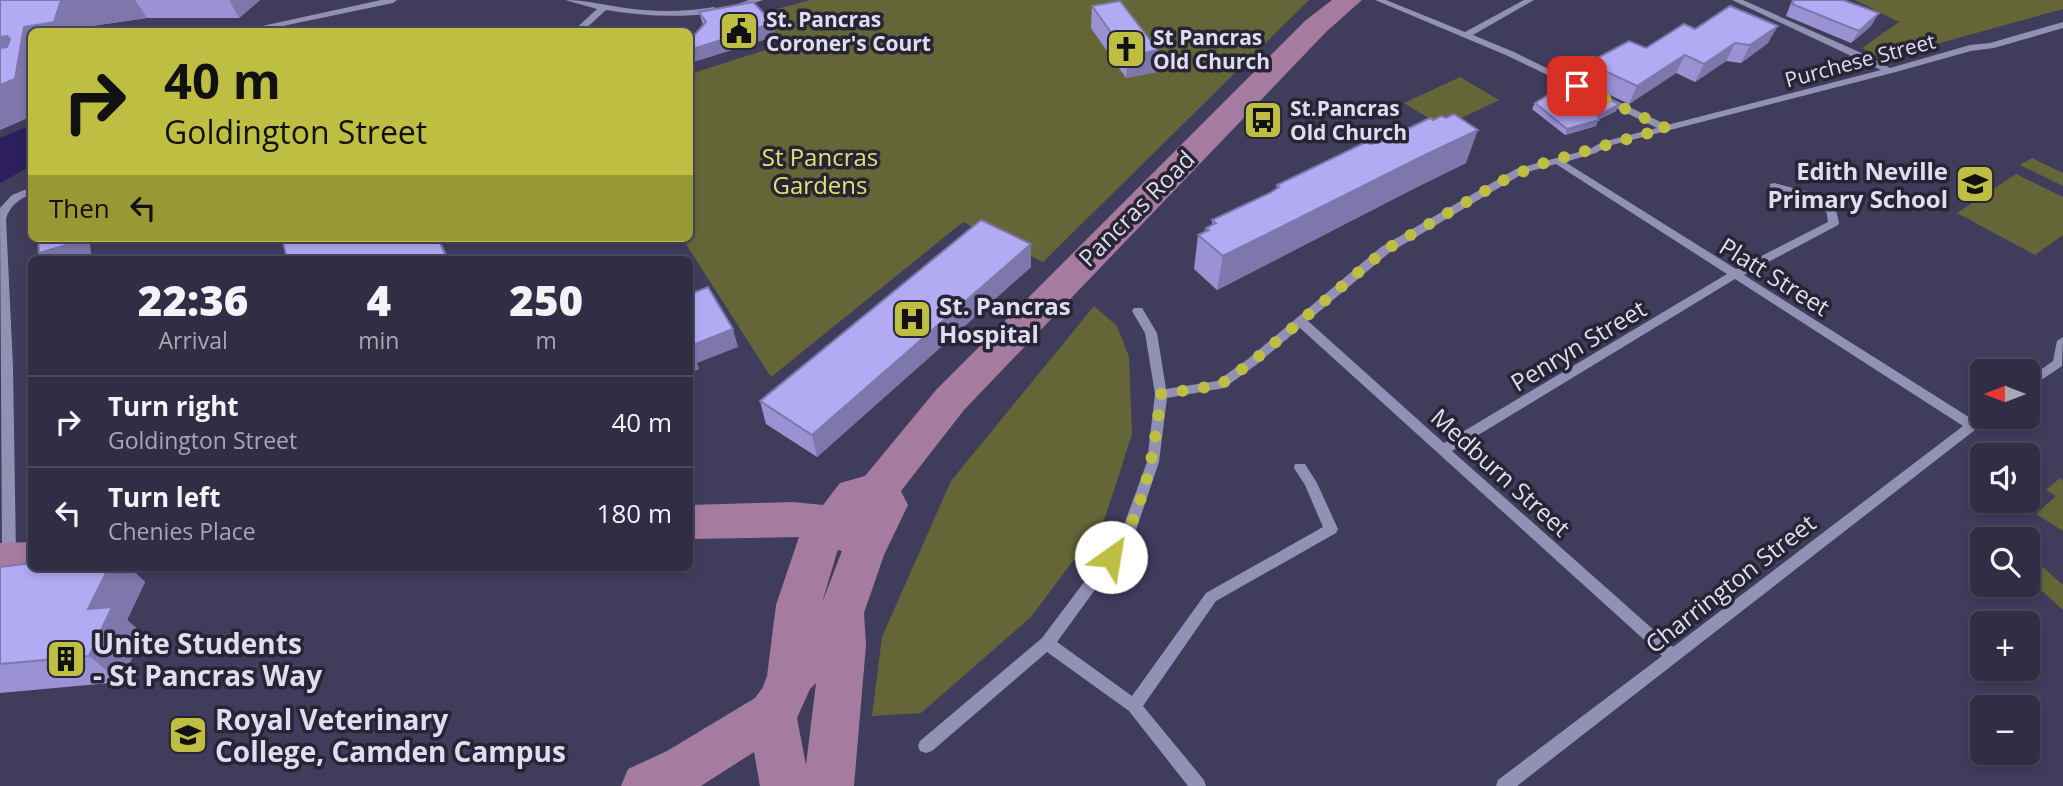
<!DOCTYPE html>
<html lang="en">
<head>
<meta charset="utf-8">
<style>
  body { margin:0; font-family:"Open Sans",sans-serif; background:#38354c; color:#f1f3f6; height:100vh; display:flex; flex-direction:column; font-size:26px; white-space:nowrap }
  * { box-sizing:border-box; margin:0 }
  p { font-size:23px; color:#a8a8b3 }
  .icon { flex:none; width:38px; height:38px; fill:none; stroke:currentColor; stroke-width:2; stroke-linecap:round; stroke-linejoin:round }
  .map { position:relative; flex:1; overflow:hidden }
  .drawer { position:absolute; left:28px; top:256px; width:665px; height:315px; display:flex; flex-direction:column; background:#302d45; border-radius:10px; box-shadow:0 4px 10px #0003,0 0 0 2px #4b495e }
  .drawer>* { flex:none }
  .hud { position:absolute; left:28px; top:28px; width:665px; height:214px; border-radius:10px; box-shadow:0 4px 10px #0003,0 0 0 2px #4b495e; background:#bebe42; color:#111; overflow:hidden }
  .needle { width:46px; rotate:270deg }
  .tools { position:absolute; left:1970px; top:359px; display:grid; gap:14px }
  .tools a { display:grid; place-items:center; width:70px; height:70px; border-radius:10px; background:#302d45; box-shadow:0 4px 10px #0003,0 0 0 2px #4b495e; font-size:35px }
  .pin { position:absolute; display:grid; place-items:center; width:60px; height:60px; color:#fff; margin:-30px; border-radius:14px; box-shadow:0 4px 10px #0006 }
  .me { position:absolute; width:77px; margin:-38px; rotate:32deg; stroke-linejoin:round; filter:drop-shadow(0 0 5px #0008) }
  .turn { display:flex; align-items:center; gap:24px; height:147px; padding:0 21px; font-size:32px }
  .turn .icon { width:91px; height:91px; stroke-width:2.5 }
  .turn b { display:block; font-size:49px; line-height:60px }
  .then { display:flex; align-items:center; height:66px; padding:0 21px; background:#0003; gap:14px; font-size:26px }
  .eta { display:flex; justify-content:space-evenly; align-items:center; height:119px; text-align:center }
  .eta b { font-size:42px; font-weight:800; line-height:49px }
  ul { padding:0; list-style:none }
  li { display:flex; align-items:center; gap:21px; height:91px; padding:0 21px; border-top:2px solid #4b495e }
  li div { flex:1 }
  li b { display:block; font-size:26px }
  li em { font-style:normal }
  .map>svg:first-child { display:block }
  .green { fill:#656638 }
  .water { fill:#2d1e5c }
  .pier { fill:#403c5c }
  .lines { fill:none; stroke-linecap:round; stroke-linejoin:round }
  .minor { fill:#9390b5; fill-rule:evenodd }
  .major { fill:#a57c9f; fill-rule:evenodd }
  .wall { fill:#9a92d2 }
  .shaded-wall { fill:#7d77ab }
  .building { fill:#b3aaf4; stroke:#7d77ab; stroke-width:2 }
  .route { stroke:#bebe42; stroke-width:12; stroke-dasharray:0 21.6 }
  .labels { text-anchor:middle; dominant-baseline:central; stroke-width:7; stroke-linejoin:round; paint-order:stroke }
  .far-poi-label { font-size:21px; font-weight:bold; fill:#dfddf1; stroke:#272534; text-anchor:start }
  .far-street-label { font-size:21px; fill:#dfddf1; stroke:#272534 }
  .park-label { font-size:24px; fill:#e1e272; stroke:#272534 }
  .poi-label { font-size:24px; font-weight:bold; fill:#dfddf1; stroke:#272534; text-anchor:end }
  .street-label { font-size:24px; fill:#dfddf1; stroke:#272534 }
  .near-poi-label { font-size:28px; font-weight:bold; fill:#dfddf1; stroke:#272534; text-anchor:start }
</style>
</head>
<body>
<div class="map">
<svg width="2063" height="786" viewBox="0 0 2063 786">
  <rect width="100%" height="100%" fill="#403c5c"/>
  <path class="green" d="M810,0H1309L1043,262L963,222L771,377L682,238H690V74L784,44L758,14Z
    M1855,0H2063V9L1882,59L1862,48L1899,22Z
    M1460,77L1499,100L1443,127L1404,103Z
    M2032,158L2063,173V186L2020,165Z
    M2016,174L2063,197V235L2035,255L1957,213Z
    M1094,306L1117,326L1129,357L1132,434L1105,518L1031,617L921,713L872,716L882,637L951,481Z
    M2060,478L2063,480V531L2036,514L2056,496L2046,490Z
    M2028,554L2063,585V610L2028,578Z"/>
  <path class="water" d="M31,125V166L0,183V138Z"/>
  <path class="pier" d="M306,7L271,32L237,31L256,18Z"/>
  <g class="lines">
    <path class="minor" d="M381,0H397L393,3L254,32H235Z
      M565,0C585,0 605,5 625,8C655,12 684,12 714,7L718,10L714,13C677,18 642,16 606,10L582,32H572L597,9Z
      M749,0H763L736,9L732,6Z
      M1375,0H1386L1465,32L1524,0H1534L1473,35L1514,52L1589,89L1587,91H1581L1508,56Z
      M1732,0H1743L1866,55L1890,68L1970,45L1990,43L2063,22V28L1994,48L1971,51L1892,73L1608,146L1596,153L1565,162L1736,269L1828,222L1826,209L1808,198L1770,188V184L1774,183L1816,194L1835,205L1839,223L1838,225L1744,275L1972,419L1983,412V416H1991L1989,419L1517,786H1496L1498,780L1662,656L1300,328L1256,365L1224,388L1167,398L1159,462L1134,536L1057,642L1132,696L1206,593L1323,527L1305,485L1294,468L1295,464H1305L1317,483L1338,529L1336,533L1216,601L1143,706L1204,780L1206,786H1188L1129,711L1047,652L932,751L926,753L920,751L918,746L920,741L1042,638L1121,533L1147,462L1155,394L1145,333L1132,311L1134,308H1142L1157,333L1166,389L1217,381L1248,359L1381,247L1516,169L1590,149L1602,142L1657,128L1600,100V96H1606L1667,125L1881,70ZM1556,164L1727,274L1444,443L1308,321L1389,253L1524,173ZM1735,279L1963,426L1673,647L1452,451Z
      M32,187V194C19,199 10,205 6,219L13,367L16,557L14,561L9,563L4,561L2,557L0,208L12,195Z
      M2063,337L2062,366L2028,389V379L2053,361L2057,341Z"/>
    <path class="major" d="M1332,0H1362L1326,32L964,410L901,491L908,505L884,555L864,613L866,645L854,786H760L754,752L701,786H621L628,769L667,751L755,698L763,687L767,676L776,605L799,537L690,539V505L793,502L823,505L840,483L865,476L936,390L1306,20ZM838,550L842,551L822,603L837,552ZM816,683L806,765L797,718L810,689Z
      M32,542V567H50L47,573L32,578L0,579V543Z"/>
  </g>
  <path class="wall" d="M0,0H260L239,18H147L85,27L84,32H32V116L0,130Z
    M1792,0H1843L1871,26L1851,43L1786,16Z
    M1092,6L1156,72L1126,78L1091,28Z
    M699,12L773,23L776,36L690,63V50L703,25Z
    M1695,29L1768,43L1741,63L1726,61L1695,82L1676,73L1629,104L1580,81L1588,63L1646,48Z
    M1535,103L1616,111L1598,120L1596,126L1565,135L1532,109Z
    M1380,142L1466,163L1413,189L1217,290L1194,269L1198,235L1205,232L1206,228L1212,225V220L1270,193L1276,189L1277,185L1370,144Z
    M1031,267L817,457L766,424L760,401Z
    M0,567H129L145,582L127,620L143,634L121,682L0,693Z"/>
  <path class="shaded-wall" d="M61,0H135L147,18L85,27L84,32H32V116L0,130V37L7,36L19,53L24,27Z
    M229,0H260L239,18Z
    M1879,13L1871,26L1851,43L1859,31Z
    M773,23L776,36L690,63V50Z
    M1778,26L1768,43L1741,63L1750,45Z
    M1735,43L1726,61L1695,82L1704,64Z
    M1158,50L1156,72L1126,78L1128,56Z
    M1685,55L1676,73L1629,104L1637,86Z
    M1619,104L1616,111L1598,120L1596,126L1565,135L1567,129L1598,116Z
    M1478,130L1466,163L1413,189L1217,290L1223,256L1423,156Z
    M73,238H109L90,244L92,259H44L39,253Z
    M438,238H439L449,259H447Z
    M1031,244V267L817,457L812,435Z
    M733,329L738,347L697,363L699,369L690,373V346Z
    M109,567H129L145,582L127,620L143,634L121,682L89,656L88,609Z"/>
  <path class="building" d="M0,0H61L54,22L24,27L15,79L0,85V48L7,47L10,39L7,36L0,37Z
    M1794,0H1843L1879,13L1859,31L1792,4Z
    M1120,1L1158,50L1128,56L1092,6Z
    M753,2L773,23L690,50V40L706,22L699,12Z
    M1730,6L1778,26L1750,45L1735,43L1704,64L1685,55L1637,86L1588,63L1629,41L1646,48L1684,24L1695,29Z
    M1571,81L1619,104L1598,116L1599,120L1567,129L1535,103Z
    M1454,114L1478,130L1423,156L1223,256L1198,235L1209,230L1206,228L1216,223L1212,220L1270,193L1279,187L1277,185L1366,142L1370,144L1380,142L1430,118L1433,120L1441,116L1446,118Z
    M981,220L1031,244L812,435L760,401Z
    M38,238H73V243L39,253Z
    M282,238H438L447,259H287Z
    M708,287L733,329L690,346L694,352L690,353V294Z
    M32,563V567H109L88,609L112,607L89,656L0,664V567Z"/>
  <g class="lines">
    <path class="route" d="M1111,557C1146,510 1154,452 1161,394L1220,385L1252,362L1385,250L1509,177L1544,163L1666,128L1577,86"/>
  </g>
  <defs>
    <g id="civic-square" transform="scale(2.0125)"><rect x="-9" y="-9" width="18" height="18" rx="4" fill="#bebe42" stroke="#272534"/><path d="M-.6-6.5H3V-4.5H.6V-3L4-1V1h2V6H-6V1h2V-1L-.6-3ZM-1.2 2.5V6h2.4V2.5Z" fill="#111"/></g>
    <g id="church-square" transform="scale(2.0125)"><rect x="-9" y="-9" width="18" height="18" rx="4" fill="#bebe42" stroke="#272534"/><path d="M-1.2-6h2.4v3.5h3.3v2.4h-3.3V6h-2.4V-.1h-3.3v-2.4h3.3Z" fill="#111"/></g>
    <g id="bus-square" transform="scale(2.0125)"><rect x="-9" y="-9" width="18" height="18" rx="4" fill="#bebe42" stroke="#272534"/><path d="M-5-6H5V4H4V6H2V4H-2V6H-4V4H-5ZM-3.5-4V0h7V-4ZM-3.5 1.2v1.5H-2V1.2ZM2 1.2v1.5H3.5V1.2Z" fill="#111"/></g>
    <g id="school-square" transform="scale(2.0125)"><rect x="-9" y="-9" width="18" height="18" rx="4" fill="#bebe42" stroke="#272534"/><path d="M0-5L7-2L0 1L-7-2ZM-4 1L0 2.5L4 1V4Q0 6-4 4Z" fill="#111"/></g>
    <g id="hospital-square" transform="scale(2.0125)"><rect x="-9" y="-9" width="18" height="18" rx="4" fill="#bebe42" stroke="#272534"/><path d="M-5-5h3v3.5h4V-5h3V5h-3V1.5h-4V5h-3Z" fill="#111"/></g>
    <g id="building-square" transform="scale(2.0125)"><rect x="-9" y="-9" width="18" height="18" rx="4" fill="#bebe42" stroke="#272534"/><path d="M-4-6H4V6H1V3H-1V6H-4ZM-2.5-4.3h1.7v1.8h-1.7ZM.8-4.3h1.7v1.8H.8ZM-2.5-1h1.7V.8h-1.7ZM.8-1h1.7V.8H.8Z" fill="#111"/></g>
    <g id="university-square" transform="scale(2.0125)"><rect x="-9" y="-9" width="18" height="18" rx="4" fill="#bebe42" stroke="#272534"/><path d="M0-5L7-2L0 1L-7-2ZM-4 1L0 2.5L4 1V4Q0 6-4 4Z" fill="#111"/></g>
  </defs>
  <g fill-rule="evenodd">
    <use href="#civic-square" x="739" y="31"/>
    <use href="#church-square" x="1126" y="49"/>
    <use href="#bus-square" x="1263" y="120"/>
    <use href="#school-square" x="1975" y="184"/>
    <use href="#hospital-square" x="912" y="319"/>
    <use href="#building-square" x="66" y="659"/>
    <use href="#university-square" x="188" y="735"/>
  </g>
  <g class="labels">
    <g class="far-poi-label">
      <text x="766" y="19">St. Pancras<tspan x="766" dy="24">Coroner's Court</tspan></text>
      <text x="1153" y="37">St Pancras<tspan x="1153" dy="24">Old Church</tspan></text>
      <text x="1290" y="108">St.Pancras<tspan x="1290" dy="24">Old Church</tspan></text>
    </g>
    <g class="far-street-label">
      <text transform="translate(1860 60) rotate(-15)">Purchese Street</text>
    </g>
    <g class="park-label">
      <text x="820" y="156">St Pancras<tspan x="820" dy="28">Gardens</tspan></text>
    </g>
    <g class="poi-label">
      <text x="1948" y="170">Edith Neville<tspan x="1948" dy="28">Primary School</tspan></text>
      <text x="939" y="305" text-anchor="start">St. Pancras<tspan x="939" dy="28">Hospital</tspan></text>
    </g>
    <g class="street-label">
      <text transform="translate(1136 208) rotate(-45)">Pancras Road</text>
      <text transform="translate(1775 276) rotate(32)">Platt Street</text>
      <text transform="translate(1578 345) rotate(-31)">Penryn Street</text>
      <text transform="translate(1501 472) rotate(42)">Medburn Street</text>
      <text transform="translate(1730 583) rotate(-38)">Charrington Street</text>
    </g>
    <g class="near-poi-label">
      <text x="93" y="643">Unite Students<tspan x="93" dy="32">- St Pancras Way</tspan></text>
      <text x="215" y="719">Royal Veterinary<tspan x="215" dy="32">College, Camden Campus</tspan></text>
    </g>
  </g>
</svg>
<div class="tools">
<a><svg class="needle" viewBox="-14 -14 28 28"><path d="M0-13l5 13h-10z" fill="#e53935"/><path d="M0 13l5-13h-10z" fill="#a8a8b3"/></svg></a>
<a><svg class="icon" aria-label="sound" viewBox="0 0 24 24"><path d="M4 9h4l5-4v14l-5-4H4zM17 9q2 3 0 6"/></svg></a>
<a><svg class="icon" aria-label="search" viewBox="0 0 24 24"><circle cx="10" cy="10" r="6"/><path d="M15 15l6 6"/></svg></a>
<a>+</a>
<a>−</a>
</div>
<div class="pin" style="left:1577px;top:86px;background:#d93025"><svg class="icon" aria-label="arrive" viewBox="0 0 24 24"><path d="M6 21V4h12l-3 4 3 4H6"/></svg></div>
<svg class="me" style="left:1111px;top:557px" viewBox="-20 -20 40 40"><circle r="19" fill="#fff"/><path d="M0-13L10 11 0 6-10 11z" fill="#bebe42"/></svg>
<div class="hud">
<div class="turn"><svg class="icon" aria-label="right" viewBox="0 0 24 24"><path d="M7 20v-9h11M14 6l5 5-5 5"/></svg><div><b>40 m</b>Goldington Street</div></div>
<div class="then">Then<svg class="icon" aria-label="left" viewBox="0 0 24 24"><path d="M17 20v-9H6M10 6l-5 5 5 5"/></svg></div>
</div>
<section class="drawer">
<div class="eta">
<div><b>22:36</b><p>Arrival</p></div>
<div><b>4</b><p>min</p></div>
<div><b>250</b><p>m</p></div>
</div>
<ul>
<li><svg class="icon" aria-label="right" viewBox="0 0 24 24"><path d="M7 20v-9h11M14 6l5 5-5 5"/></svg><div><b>Turn right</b><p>Goldington Street</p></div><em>40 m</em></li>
<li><svg class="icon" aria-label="left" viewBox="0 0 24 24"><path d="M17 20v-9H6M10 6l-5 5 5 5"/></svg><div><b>Turn left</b><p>Chenies Place</p></div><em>180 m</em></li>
</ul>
</section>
</div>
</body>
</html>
